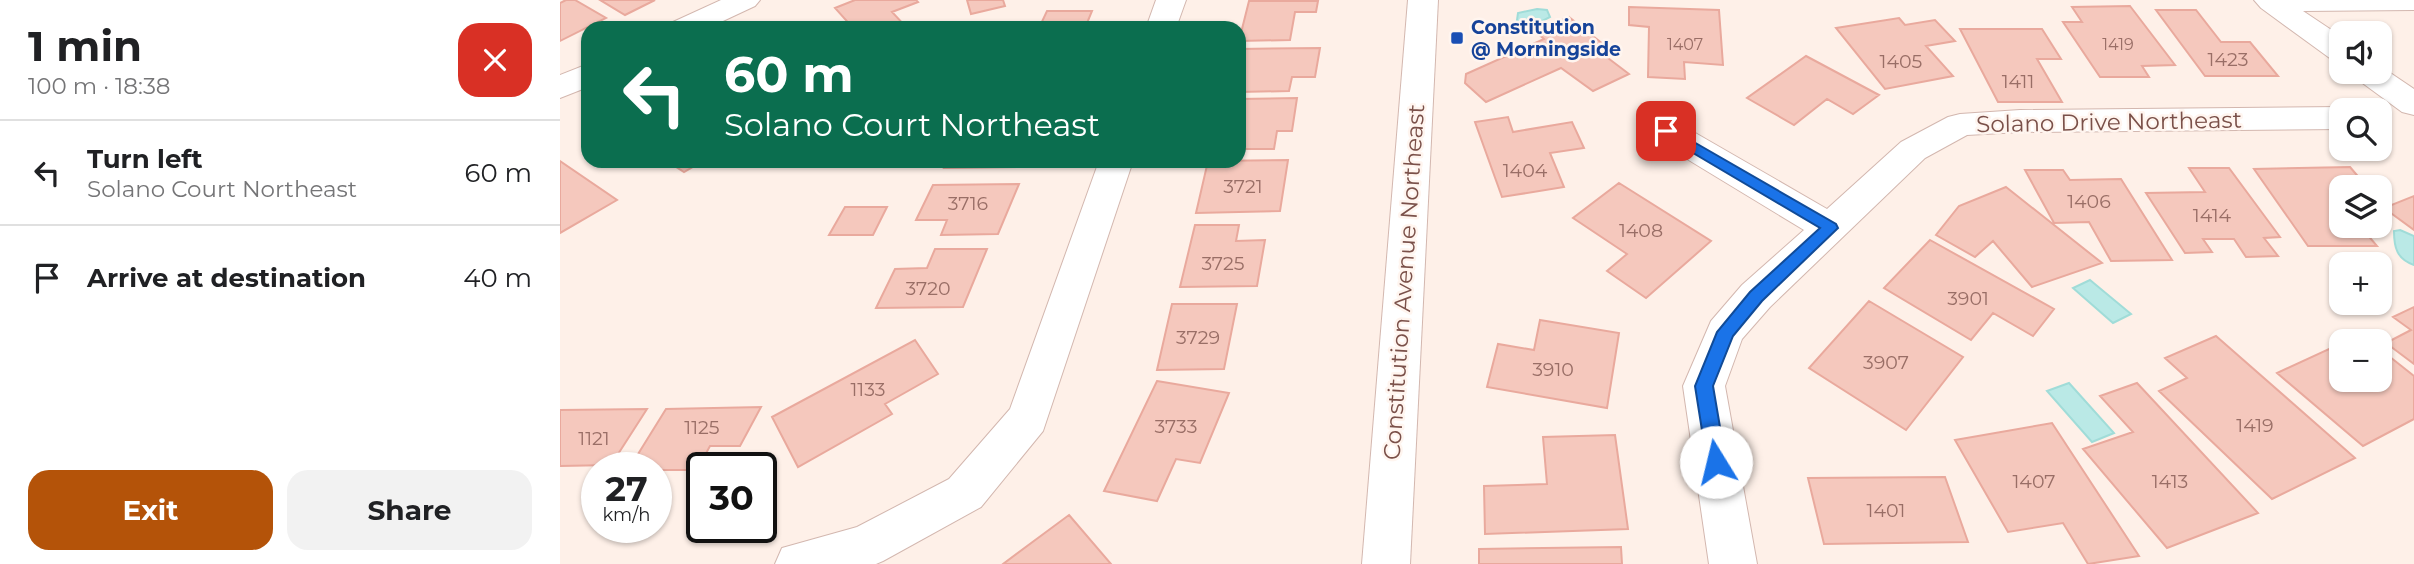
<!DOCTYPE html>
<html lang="en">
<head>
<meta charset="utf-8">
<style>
  body { margin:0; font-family:Montserrat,sans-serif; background:#f2f2f2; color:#202124; height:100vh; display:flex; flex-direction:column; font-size:26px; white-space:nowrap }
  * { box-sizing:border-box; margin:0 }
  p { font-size:23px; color:#757577 }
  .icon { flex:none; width:38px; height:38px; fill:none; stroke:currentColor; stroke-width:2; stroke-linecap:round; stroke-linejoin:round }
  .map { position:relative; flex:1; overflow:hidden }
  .panel { display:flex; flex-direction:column; background:#fff; width:560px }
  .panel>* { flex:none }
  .top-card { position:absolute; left:21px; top:21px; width:665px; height:147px; border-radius:21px; box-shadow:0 2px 5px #0004; background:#0b6e4f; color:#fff; overflow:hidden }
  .controls { position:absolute; left:1769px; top:21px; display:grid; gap:14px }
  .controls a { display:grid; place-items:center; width:63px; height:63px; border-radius:14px; background:#fff; box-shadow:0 2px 5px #0004; font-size:35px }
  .speed { position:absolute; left:21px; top:452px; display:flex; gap:14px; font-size:35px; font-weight:700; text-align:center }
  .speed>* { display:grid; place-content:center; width:91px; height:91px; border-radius:50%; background:#fff; box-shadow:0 2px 5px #0004; line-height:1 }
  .speed small { font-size:18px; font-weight:400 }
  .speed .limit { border:4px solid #111; border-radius:10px; background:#fff; color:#111 }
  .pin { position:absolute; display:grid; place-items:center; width:60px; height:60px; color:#fff; margin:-30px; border-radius:14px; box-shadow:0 4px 10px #0006 }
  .me { position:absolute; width:77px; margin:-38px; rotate:351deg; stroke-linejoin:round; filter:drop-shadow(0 0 5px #0008) }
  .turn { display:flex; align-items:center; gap:24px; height:147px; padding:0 28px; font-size:32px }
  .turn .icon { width:91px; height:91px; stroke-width:2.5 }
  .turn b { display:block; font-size:49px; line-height:60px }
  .round { display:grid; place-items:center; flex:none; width:74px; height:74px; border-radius:21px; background:#f2f2f2 }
  .head { display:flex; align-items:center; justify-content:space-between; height:119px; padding:0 28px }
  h1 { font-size:42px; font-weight:700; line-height:52px }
  .action { display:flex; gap:14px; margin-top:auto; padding:14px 28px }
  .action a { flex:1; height:80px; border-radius:21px; background:#b45309; color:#fff; font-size:28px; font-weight:700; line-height:80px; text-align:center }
  .action a+a { background:#f2f2f2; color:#202124 }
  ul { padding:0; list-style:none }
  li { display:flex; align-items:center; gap:21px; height:105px; padding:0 28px; border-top:2px solid #e0e0e0 }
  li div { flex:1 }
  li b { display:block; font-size:26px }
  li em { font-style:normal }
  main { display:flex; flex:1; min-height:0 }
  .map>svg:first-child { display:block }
  .water { fill:#bae9e6; stroke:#a0dcd8; stroke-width:2 }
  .building { fill:#f5c8bd; stroke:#e9a99d; stroke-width:2 }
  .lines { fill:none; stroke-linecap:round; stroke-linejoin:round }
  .minor-casing { stroke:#d3b7af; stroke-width:2 }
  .tertiary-casing { stroke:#d3b7af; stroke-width:2 }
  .minor { fill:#fff; fill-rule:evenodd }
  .tertiary { fill:#fff; fill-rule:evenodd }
  .route { fill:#1a73e8; stroke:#114b97; stroke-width:2 }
  .transit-dot { fill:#1a4fb4; stroke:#fff5ef; stroke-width:2.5 }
  .labels { text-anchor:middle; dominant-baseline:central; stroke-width:5; stroke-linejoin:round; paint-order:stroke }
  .far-number-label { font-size:16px; fill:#996e66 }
  .far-transit-label { font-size:19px; font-weight:bold; fill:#164399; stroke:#fff5ef; text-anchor:start }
  .number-label { font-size:19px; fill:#996e66 }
  .street-label { font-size:23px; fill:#7a5049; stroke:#fff5ef }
</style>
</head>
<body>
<main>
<section class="panel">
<div class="head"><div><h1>1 min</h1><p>100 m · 18:38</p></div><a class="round" style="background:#d93025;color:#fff"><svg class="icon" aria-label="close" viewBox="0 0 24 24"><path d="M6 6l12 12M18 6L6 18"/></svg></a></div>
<ul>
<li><svg class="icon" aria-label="left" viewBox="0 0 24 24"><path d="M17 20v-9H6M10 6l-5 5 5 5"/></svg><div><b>Turn left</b><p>Solano Court Northeast</p></div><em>60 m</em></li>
<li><svg class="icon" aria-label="arrive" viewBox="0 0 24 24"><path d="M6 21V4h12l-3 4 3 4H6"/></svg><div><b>Arrive at destination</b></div><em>40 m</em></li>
</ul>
<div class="action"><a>Exit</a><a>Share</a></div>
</section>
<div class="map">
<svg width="1854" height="564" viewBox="0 0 1854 564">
  <rect width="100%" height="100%" fill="#fef0e8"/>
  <path class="water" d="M977,9L987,10L990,17L982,21L972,31L956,27L958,13Z
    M1840,230L1854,236V265C1837,259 1834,248 1834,231Z
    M1530,280L1571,314L1553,323L1513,288Z
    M1509,383L1554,433L1532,442L1487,391Z"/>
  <path class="building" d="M6,0H15L46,18L0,41V3Z
    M40,0H95L65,15Z
    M295,0H356L358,2L332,12L347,28H293L275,8Z
    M407,0H443L445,6L411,14Z
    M689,1H758L756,12H735L730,40L679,41Z
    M1570,6L1615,65L1582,66L1589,77H1540L1503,22H1522L1512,7Z
    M1069,7L1159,10L1163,65L1124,62L1125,79L1088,77L1089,27L1069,25Z
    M1596,10H1636L1661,42H1690L1718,76H1645Z
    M487,11H532L525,28H479Z
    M1009,17L1048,48L1040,52L1069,74L1033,91L1001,68L926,102L905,83L906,74L984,39L975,31Z
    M1339,18L1345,25L1375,20L1395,41L1366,46L1393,76L1325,89L1276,28Z
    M1400,29H1482L1501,59H1477L1502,102H1438Z
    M760,48L755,77H732L729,91L679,92L683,62H679V49Z
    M1246,56L1319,95L1293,114L1267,99L1234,125L1187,98Z
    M737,98L732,131H717L714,149H679V99Z
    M948,117L953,132L1012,122L1024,148L990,153L1004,187L942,197L915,122Z
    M728,160L720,211L636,213L648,161Z
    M0,161L57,200L0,233Z
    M107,161H143L124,172Z
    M387,161H468L466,167L384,168Z
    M1790,167L1807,187H1782V226H1800L1817,246H1748L1694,169Z
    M1629,168H1669L1720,237L1704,238L1718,256L1686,257L1674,239H1643L1652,252L1625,253L1586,193L1645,192Z
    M1465,170H1503L1510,180L1561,179L1612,260L1551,261L1529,222L1494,223Z
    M1059,183L1151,241L1086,298L1047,271L1067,254L1013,218Z
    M459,184L438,234L381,235L387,220H356L373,185Z
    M1446,187L1542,263L1472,287L1433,241L1415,257L1376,235L1399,206Z
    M1854,196V230L1824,208Z
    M285,207H327L313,235H269Z
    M635,225H679L676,241L705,240L697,286L620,287Z
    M1370,240L1494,309L1473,336L1433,313L1411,340L1324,288Z
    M375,249H427L403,307L316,308L335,269L367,268Z
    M1309,301L1403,357L1346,430L1249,368Z
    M612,304H677L664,369L597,370Z
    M1854,307V364L1826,343L1851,330L1833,317Z
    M980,320L1059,333L1047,408L927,387L938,344L974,350Z
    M1656,336L1795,458L1712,499L1599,391L1627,378L1605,358Z
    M355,340L378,374L325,404L332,414L238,467L212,417Z
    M1782,343V380H1820V349L1854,376V419L1803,446L1717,373Z
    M597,381L669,393L640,463L616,459L597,501L544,491Z
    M1577,383L1698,513L1607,548L1523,449L1573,432L1540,396Z
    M201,407L180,446H150L137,470H96V467H70L106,409Z
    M87,409L51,465L0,466V410Z
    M1492,423L1579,556L1528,564L1503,523L1448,532L1395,440Z
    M1055,435L1068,529L925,534L924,486L987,484L983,437Z
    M1385,477L1408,542L1264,544L1248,478Z
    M509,515L551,564H443Z
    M1061,547L1062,564H919V549Z"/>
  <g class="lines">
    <g class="minor-casing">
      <path id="minor" d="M161,0H200L195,6L148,28H109L113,22Z
        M596,0H626L616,28H586Z
        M1694,0H1854V10L1743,11L1782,37V61L1771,59L1701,8Z
        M28,64V87L0,98V75Z
        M1820,66L1854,89V115L1842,112L1797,79L1792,72H1820Z
        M1782,107L1793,110H1782V129L1460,132L1407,135L1365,158L1210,307L1182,339L1165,386L1197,564H1149L1123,386L1151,321L1182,285L1244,230L1094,139L1089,131L1094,123L1106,120L1118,123L1267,209L1341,142L1388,117L1400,114L1460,110Z
        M539,161H573L483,431L421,507L323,561L316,564H215L222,548L297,527L389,479L450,409Z"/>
    </g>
    <g class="tertiary-casing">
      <path id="tertiary" d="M848,0H878L850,564H802Z"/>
    </g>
    <use href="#minor" class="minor"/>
    <use href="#tertiary" class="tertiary"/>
  </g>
  <path class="route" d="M1106,126L1276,224L1278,228L1202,301L1173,336L1153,386L1166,462L1163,468L1156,470L1150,468L1147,462L1135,386L1157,332L1190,292L1260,228L1101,134V127Z"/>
  <rect class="transit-dot" x="890" y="31" width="14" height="14" rx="3.5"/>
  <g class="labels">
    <g class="far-number-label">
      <text x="1125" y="44">1407</text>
      <text x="1558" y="44">1419</text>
    </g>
    <g class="far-transit-label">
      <text x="911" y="27">Constitution<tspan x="911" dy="22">@ Morningside</tspan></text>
    </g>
    <g class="number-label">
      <text x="1668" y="59">1423</text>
      <text x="1341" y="61">1405</text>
      <text x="1458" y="81">1411</text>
      <text x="965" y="170">1404</text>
      <text x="683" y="186">3721</text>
      <text x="1529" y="201">1406</text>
      <text x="408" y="203">3716</text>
      <text x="1652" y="215">1414</text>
      <text x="1081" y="230">1408</text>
      <text x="663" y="263">3725</text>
      <text x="368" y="288">3720</text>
      <text x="1408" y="298">3901</text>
      <text x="638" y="337">3729</text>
      <text x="1326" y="362">3907</text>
      <text x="993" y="369">3910</text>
      <text x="308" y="389">1133</text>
      <text x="1695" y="425">1419</text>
      <text x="616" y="426">3733</text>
      <text x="142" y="427">1125</text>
      <text x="34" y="438">1121</text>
      <text x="1474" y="481">1407</text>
      <text x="1610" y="481">1413</text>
      <text x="1326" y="510">1401</text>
    </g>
    <g class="street-label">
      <text transform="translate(1549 122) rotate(-1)">Solano Drive Northeast</text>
      <text transform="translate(844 282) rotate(-86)">Constitution Avenue Northeast</text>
    </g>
  </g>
</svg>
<div class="controls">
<a><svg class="icon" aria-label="sound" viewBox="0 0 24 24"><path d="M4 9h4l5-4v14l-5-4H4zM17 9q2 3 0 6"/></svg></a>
<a><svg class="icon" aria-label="search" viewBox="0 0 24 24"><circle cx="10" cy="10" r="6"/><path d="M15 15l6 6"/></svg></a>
<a><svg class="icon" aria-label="layers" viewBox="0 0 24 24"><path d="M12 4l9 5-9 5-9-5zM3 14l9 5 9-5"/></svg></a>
<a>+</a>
<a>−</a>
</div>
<div class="speed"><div>27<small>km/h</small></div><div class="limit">30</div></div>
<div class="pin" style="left:1106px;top:131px;background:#d93025"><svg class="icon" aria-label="arrive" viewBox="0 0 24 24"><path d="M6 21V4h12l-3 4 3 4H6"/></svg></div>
<svg class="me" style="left:1156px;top:462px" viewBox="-20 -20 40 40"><circle r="19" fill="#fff"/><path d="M0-13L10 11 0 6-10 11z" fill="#1a73e8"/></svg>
<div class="top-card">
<div class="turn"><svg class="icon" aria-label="left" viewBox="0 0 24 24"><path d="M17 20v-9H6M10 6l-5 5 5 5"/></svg><div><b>60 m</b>Solano Court Northeast</div></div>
</div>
</div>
</main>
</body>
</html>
